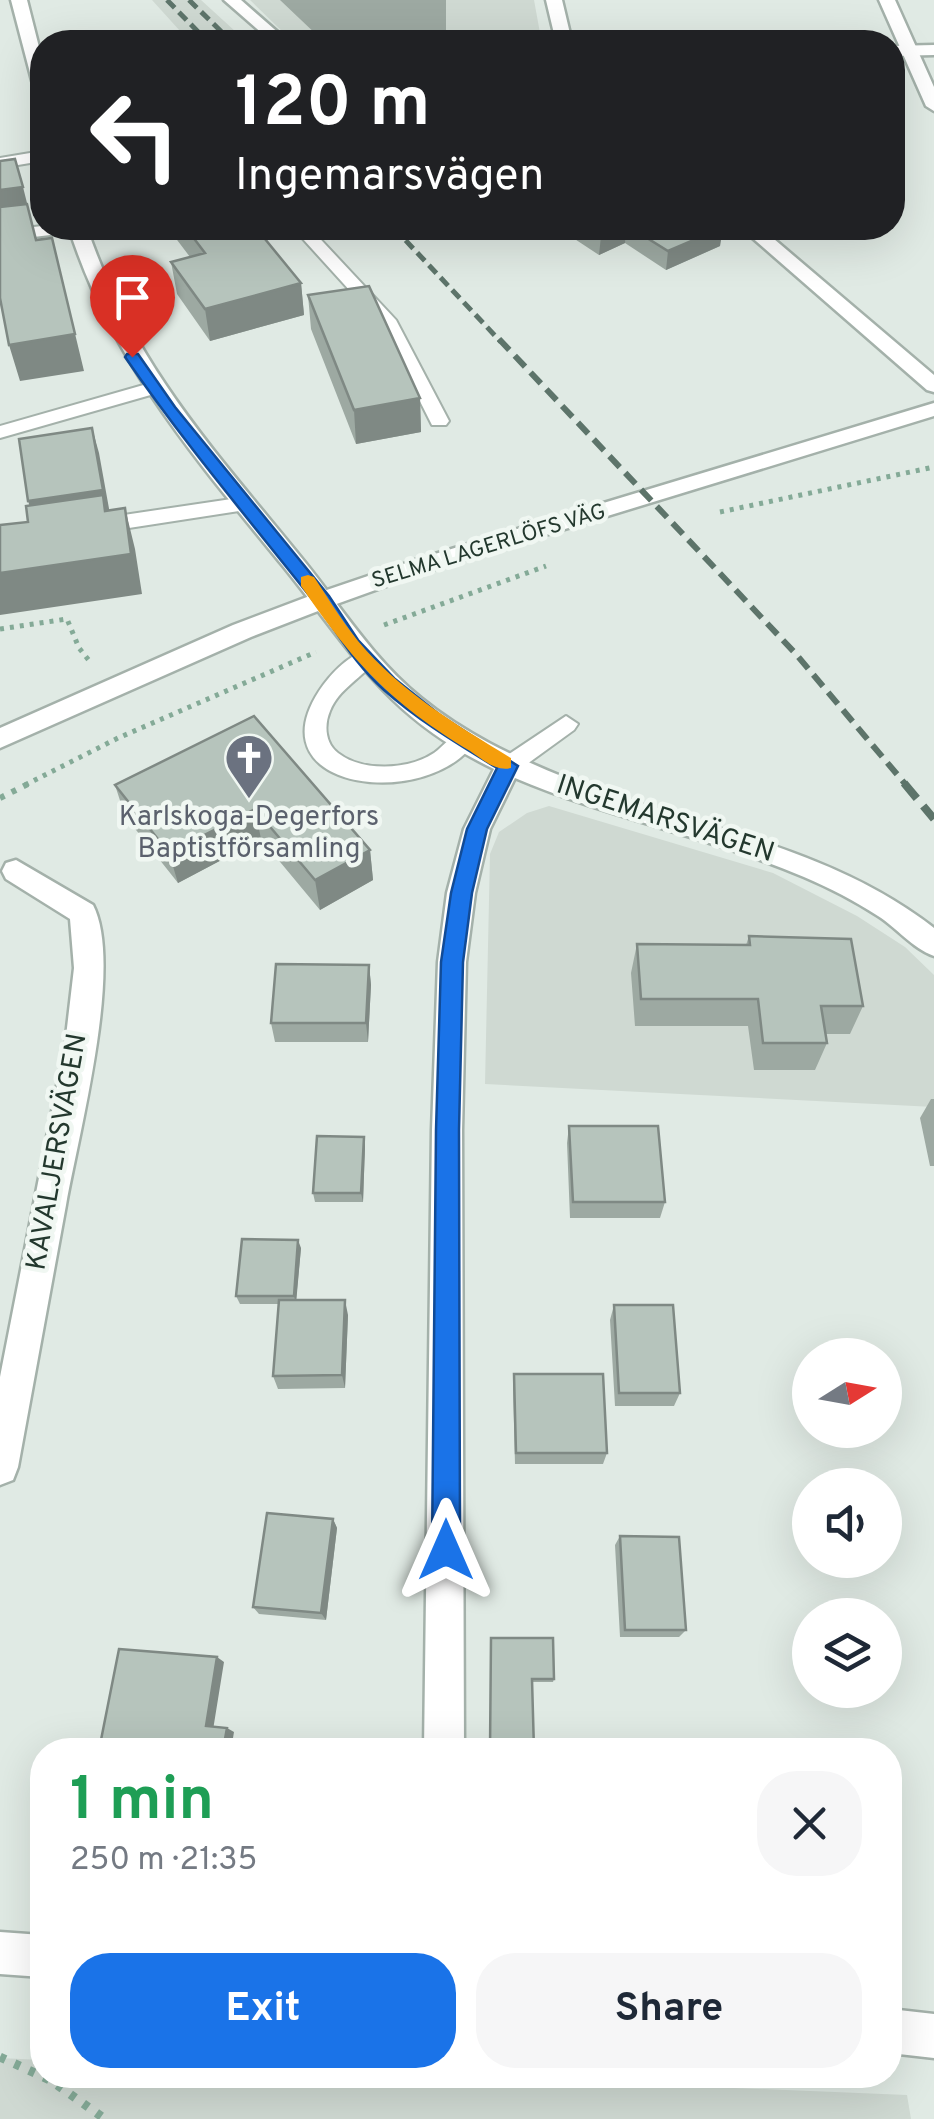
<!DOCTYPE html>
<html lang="en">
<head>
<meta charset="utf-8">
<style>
  body { margin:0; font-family:Overpass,sans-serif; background:#f6f6f7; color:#1f2937; height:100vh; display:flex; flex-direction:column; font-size:38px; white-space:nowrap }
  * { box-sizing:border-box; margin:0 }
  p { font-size:32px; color:#747a83 }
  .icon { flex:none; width:55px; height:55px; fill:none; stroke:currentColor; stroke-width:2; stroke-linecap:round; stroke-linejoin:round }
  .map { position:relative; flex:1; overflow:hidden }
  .details { position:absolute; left:30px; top:1738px; width:872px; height:350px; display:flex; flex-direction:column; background:#fff; border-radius:40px; box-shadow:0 10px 40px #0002 }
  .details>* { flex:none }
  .banner { position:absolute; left:30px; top:30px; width:875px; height:210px; border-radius:40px; box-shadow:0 10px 40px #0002; background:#202124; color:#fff; overflow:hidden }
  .needle { width:65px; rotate:79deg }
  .tools { position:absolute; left:792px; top:1338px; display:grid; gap:20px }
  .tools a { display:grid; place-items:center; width:110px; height:110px; border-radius:50%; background:#fff; box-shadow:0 10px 40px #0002; font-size:50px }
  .pin { position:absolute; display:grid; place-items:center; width:85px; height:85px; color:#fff; margin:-102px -42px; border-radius:50% 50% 50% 0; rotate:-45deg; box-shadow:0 0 10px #0007 }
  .pin .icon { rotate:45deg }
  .me { position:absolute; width:110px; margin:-55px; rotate:0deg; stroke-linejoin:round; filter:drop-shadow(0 0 8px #0008) }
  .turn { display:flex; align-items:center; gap:35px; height:210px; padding:0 40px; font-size:45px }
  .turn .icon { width:130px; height:130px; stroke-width:2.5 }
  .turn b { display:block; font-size:70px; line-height:85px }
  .round { display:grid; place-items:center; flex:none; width:105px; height:105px; border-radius:40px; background:#f6f6f7 }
  .head { display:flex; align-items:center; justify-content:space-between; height:170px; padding:0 40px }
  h1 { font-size:60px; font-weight:700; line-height:75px; color:#1e9e55 }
  .action { display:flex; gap:20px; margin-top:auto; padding:20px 40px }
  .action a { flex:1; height:115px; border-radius:40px; background:#1a73e8; color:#fff; font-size:40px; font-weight:700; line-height:115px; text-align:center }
  .action a+a { background:#f6f6f7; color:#1f2937 }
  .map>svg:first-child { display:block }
  .built { fill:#cfd9d2 }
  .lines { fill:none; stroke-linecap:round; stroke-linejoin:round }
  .service-casing { stroke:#a4b1aa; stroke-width:4 }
  .minor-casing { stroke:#a4b1aa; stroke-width:5 }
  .tertiary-casing { stroke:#a4b1aa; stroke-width:5 }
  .path-far2 { stroke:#84aa97; stroke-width:5; stroke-dasharray:4 6; stroke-linecap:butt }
  .path-far1 { stroke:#84aa97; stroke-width:6; stroke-dasharray:5 8; stroke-linecap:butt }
  .path { stroke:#84aa97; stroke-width:9; stroke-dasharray:6 10; stroke-linecap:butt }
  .service { fill:#fff; fill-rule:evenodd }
  .minor { fill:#fff; fill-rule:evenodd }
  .tertiary { fill:#fff; fill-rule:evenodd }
  .rail-far2 { stroke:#5d746a; stroke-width:5; stroke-dasharray:11 6; stroke-linecap:butt }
  .rail-far1 { stroke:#5d746a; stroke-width:6; stroke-dasharray:15 8; stroke-linecap:butt }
  .rail { stroke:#5d746a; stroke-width:8; stroke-dasharray:20 10; stroke-linecap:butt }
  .wall { fill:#9da9a2 }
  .shaded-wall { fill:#7f8984 }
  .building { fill:#b6c4bc; stroke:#7f8984; stroke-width:2.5 }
  .route { fill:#1a73e8; stroke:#114b97; stroke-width:2.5 }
  .slow { fill:#f59e0b }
  .labels { text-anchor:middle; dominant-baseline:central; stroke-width:9; stroke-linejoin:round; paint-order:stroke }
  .far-street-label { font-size:22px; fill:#23382e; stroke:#f0f7f2 }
  .worship-label { font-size:28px; fill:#5b616d; stroke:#f0f7f2 }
  .street-label { font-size:28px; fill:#23382e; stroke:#f0f7f2 }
</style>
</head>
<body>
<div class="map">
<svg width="934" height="2119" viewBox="0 0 934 2119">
  <rect width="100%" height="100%" fill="#e0eae4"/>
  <path class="built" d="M152,0H201L247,42H190Z
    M250,0H534L540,33L520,42H309L285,34Z
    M549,806L773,873L857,916L905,947L934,975V1107L485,1084L490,854L499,832L527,813Z
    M0,2058L42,2060V2075H420L907,2095L911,2119H0Z"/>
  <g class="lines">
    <g class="service-casing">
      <path id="service" d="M42,151V161L0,168V158Z
        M42,226L75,228L67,233L0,241V231Z
        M293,228H310L396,320L449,421L446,425H432L382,326Z
        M154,382L161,384V392L0,438V426Z
        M245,497L255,504L252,509L90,534L80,527L90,520Z
        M365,651L376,659C363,678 339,688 330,711C324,725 325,743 338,753C362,772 409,770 434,753C445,745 452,734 465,730L477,739C433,811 253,793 319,691C329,676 347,656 365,651Z
        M566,716L578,724L574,730L516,772H500L496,766L500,760Z"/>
    </g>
    <g class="minor-casing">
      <path id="minor" d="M11,0H27L42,59V93L34,88Z
        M224,0H241L289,42H272Z
        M879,0H895L934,87V111L926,106Z
        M69,228H87C134,366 214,450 304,561C342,608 373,659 421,698C465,734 514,757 566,778C691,828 825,843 934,928V956C912,948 897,928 878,916C855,901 830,888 804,877C710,837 609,818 515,778L490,829L475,893L466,962L462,1130L464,1750H424L432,1130L438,962L447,893L464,829L494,769C385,716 354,654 283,566C195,458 112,363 69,228Z
        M16,860L93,905C124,965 78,1136 66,1205C50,1292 34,1380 18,1467L13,1480L0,1485V1377L65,1045L74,968L70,919L6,879L2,871L6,863Z
        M0,1932L42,1935V1977L0,1974Z
        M890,2009L934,2014V2058L890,2053Z"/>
    </g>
    <g class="tertiary-casing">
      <path id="tertiary" d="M546,0H562L572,42H556Z
        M934,45V55L892,56V46Z
        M741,228H761L934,375V392L927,390Z
        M934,403V416L431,570L331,606L251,637L0,748V728L233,625L315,594L415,560Z"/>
    </g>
    <path class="path-far2" d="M720,512L934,467
      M384,625L546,566
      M0,629L67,619L79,648L91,663
      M25,785L118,738L316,652"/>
    <path class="path-far1" d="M0,798L30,783"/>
    <path class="path" d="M0,2057L50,2080L105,2119"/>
    <use href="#service" class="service"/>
    <use href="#minor" class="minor"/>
    <use href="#tertiary" class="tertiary"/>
    <path class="rail-far2" d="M167,0L208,42
      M189,0L232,42
      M394,228L501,342"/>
    <path class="rail-far1" d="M499,339L795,653L906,785"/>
    <path class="rail" d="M904,783L934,819"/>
  </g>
  <path class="wall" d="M280,0H446V37L320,38Z
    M168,228H256L301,283L304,315L210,341L177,294L171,262L190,257Z
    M558,228H721L720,246L666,270L625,243L599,255Z
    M308,295L420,398L421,432L356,444L311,329Z
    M254,716L370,850L373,880L320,910L261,839L178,883L125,816L115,785Z
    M749,936L863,1006L850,1034H825L827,1043L815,1070H754L748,1026H635L631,973L637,944L746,945Z
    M369,965L371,985L368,1042H275L271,1023Z
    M931,1099H934V1166H930L920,1118Z
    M569,1126L665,1202L660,1218H570L567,1143Z
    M364,1137L365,1146L363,1202H315L313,1193Z
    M301,1248L296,1300L348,1315L345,1388L278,1389L273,1376L279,1304H240L236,1296Z
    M614,1305L680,1393L674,1406H615L610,1320Z
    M514,1374L607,1453L603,1464H515L513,1387Z
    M333,1519L337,1528L326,1620L259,1614L253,1607Z
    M620,1536L686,1630L679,1637H620L615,1545Z
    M491,1638L554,1679L553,1682H532Z"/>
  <path class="shaded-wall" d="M23,187L32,223L0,227V190Z
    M620,228H626L625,243L599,255L601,236Z
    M723,228L720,246L666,270L668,251Z
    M52,238L84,371L20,381L9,345Z
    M301,283L304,315L210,341L205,309Z
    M420,398L421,432L356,444L354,410Z
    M92,428L99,453L110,514L36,526L28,501Z
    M125,508L135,549L142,594L0,615V573Z
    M255,809L261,839L178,883L169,853Z
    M370,850L373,880L320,910L315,880Z
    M369,965L371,985L368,1042L366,1023Z
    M364,1137L365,1146L363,1202L361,1193Z
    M298,1240L301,1248L296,1304L294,1296Z
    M345,1300L348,1315L345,1388L342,1375Z
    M333,1519L337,1528L326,1620L321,1613Z
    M217,1657L224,1662L213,1730L206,1726Z
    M227,1728L234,1732L231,1750H223Z"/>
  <path class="building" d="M15,159L23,187L0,190V161Z
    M27,204L36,240L52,238L75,334L9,345L0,298V207Z
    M186,228H256L301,283L205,309L171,262L205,253Z
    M588,228H620L601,236Z
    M631,228H722L668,251Z
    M369,286L420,398L354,410L308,295Z
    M92,428L103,490L28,501L19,439Z
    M103,495L105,511L125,508L131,554L0,573V525L28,522L26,506Z
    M254,716L370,850L315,880L255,809L169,853L115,785Z
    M749,936L851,939L863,1006H821L827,1043H763L758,999H641L637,944L750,945Z
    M276,964L369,965L366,1023H271Z
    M569,1126H658L665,1202H573Z
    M317,1136L364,1137L361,1193H313Z
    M242,1239L298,1240L294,1296H236Z
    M279,1300H345L342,1375L273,1376Z
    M614,1305H673L680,1393H619Z
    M514,1374H603L607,1453H516Z
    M267,1513L333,1519L321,1613L253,1607Z
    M620,1536L679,1537L686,1630H625Z
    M491,1638H553L554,1679H532L534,1750H490Z
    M119,1649L217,1657L206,1726L227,1728L223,1750H99Z"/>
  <path class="route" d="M127,354H138L175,407L329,596L358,640L395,679L440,715L518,766L487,829L472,893L463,962L459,1130L460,1550L456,1560L446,1564L436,1560L432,1550L436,1130L441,962L451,893L467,829L497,768C458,744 419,721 384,690C352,662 334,626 308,594C246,516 181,439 125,357Z"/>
  <path class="slow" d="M308,575L314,577C328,598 342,621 358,641C400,691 455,724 511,758V768C496,772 482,759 470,751C389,702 354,663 301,586V577Z"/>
  <defs>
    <g id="church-pin" transform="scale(2.5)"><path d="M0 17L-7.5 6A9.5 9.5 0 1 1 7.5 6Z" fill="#6b7280" stroke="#f0f7f2"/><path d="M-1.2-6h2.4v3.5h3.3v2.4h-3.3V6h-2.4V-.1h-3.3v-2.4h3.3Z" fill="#fff"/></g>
  </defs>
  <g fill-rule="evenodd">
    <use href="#church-pin" x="249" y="758"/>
  </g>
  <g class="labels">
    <g class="far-street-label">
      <text transform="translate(489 547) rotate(-17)">SELMA LAGERLÖFS VÄG</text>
    </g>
    <g class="worship-label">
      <text x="249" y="818">Karlskoga-Degerfors<tspan x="249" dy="32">Baptistförsamling</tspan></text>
    </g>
    <g class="street-label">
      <text transform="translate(665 820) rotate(18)">INGEMARSVÄGEN</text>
      <text transform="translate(58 1152) rotate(-80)">KAVALJERSVÄGEN</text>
    </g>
  </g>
</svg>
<div class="tools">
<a><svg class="needle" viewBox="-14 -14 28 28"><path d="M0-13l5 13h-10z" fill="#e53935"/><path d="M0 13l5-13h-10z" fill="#747a83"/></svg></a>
<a><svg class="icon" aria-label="sound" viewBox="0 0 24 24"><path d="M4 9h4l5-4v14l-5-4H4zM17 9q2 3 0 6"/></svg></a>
<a><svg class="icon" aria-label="layers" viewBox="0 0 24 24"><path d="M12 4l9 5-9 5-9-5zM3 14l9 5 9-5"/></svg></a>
</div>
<div class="pin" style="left:132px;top:357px;background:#d93025"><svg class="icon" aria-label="arrive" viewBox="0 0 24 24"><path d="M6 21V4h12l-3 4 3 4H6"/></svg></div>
<svg class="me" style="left:446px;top:1550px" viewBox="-20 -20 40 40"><path d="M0-17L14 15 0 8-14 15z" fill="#1a73e8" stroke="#fff" stroke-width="4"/></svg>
<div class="banner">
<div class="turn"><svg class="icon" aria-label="left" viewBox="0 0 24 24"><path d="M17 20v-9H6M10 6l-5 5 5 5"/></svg><div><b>120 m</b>Ingemarsvägen</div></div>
</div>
<section class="details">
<div class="head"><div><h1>1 min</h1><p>250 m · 21:35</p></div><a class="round"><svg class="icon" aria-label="close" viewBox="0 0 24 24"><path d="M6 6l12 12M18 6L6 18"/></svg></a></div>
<div class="action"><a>Exit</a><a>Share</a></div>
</section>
</div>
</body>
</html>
